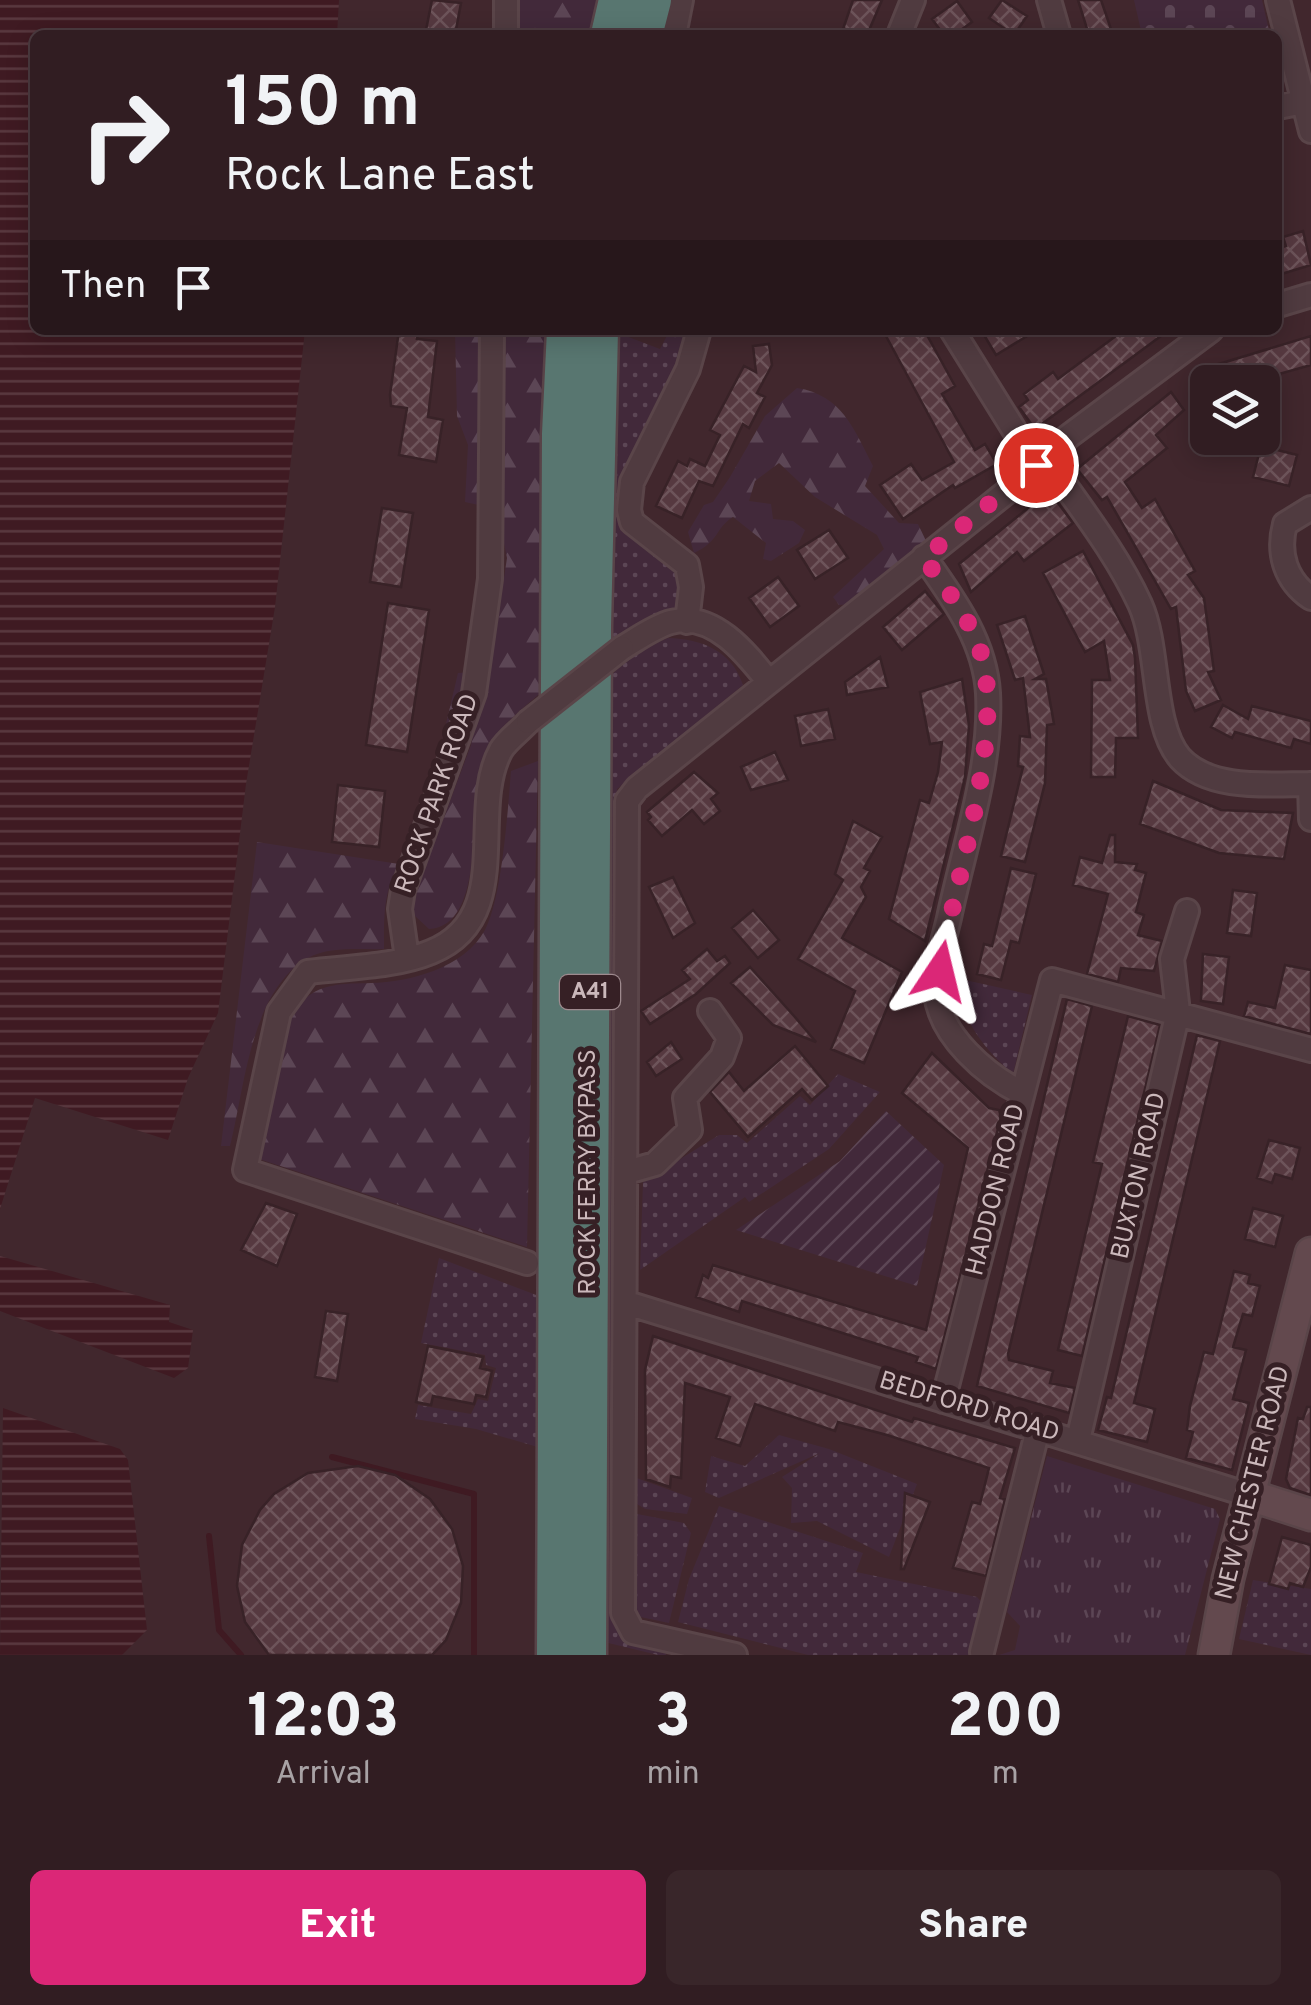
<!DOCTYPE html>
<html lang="en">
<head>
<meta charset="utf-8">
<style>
  body { margin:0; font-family:Overpass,sans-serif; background:#39262a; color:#f1f3f6; height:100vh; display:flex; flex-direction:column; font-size:38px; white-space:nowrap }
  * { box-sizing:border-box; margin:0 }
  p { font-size:32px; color:#a8a2a5 }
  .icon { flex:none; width:55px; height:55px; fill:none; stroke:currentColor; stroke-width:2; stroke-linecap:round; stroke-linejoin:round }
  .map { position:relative; height:1655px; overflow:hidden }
  .side { display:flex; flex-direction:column; background:#311d22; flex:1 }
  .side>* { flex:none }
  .guide { position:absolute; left:30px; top:30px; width:1252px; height:305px; border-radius:15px; box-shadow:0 5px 25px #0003,0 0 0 2px #4c3b40; background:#311d22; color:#f1f3f6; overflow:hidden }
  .fabs { position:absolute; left:1190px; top:365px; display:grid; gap:20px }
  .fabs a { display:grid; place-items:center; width:90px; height:90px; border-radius:15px; background:#311d22; box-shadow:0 5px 25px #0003,0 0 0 2px #4c3b40; font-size:50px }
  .pin { position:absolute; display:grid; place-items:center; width:85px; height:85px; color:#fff; margin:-42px; border:5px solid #fff; border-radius:50%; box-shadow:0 2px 10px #0007 }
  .me { position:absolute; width:110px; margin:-55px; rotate:10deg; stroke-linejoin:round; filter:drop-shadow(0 0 8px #0008) }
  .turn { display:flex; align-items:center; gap:35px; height:210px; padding:0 30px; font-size:45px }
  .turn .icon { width:130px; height:130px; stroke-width:2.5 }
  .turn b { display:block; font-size:70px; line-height:85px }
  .then { display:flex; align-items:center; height:95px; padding:0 30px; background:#0003; gap:20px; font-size:38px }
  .eta { display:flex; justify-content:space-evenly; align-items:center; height:170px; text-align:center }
  .eta b { font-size:60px; font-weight:800; line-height:70px }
  .action { display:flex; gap:20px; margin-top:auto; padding:20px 30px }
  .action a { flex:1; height:115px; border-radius:15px; background:#db2777; color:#fff; font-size:40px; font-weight:800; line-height:115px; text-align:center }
  .action a+a { background:#39262a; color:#f1f3f6 }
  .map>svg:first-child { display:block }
  .grass { fill:url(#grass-dots) }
  .forest { fill:url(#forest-firs) }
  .cemetery { fill:url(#cemetery-stones) }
  .park { fill:url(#park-tufts) }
  .garden { fill:url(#garden-furrows) }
  .water { fill:url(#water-rules) }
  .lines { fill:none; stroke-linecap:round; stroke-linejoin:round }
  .stream { stroke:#3f1a22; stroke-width:6 }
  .building { fill:url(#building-cross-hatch); stroke:#382227; stroke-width:2.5 }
  .street-casing { stroke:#5a4549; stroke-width:28 }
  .secondary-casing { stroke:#5a4549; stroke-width:35 }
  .highway-casing { stroke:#584348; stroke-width:45 }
  .street { stroke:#503b40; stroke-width:22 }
  .secondary { stroke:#63494e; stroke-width:30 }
  .highway { stroke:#587670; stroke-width:40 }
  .street-bridge-casing { stroke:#5a4549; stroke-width:28; stroke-linecap:butt }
  .street-bridge { stroke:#503b40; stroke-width:22 }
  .route { stroke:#db2777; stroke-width:18; stroke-dasharray:0 32.4 }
  .labels { text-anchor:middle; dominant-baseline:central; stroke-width:10; stroke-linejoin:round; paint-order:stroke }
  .shield { fill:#362025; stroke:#9e8a8e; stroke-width:2.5 }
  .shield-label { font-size:22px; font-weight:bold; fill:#cbb8bb }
  .street-label { font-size:25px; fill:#cbb8bb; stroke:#362025 }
</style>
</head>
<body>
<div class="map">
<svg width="1311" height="1655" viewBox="0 0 1311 1655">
  <defs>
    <pattern id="grass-dots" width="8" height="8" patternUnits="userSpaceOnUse" patternTransform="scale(2.5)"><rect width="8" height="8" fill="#42293a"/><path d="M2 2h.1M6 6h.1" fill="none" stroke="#5c4655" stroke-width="1.8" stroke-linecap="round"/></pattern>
    <pattern id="forest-firs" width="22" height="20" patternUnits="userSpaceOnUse" patternTransform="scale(2.5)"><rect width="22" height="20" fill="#42293a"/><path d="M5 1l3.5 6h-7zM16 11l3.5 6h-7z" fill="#5c4655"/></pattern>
    <pattern id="cemetery-stones" width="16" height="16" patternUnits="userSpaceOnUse" patternTransform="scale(2.5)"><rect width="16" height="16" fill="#42293a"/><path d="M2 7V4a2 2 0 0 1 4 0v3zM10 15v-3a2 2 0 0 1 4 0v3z" fill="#5c4655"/></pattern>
    <pattern id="park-tufts" width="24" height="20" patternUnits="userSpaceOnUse" patternTransform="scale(2.5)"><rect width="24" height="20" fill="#42293a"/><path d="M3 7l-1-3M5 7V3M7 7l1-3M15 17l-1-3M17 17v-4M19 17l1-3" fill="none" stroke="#5c4655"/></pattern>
    <pattern id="garden-furrows" width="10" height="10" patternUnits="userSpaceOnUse" patternTransform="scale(2.5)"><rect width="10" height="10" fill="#42293a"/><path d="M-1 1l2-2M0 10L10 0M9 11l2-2" fill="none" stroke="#5c4655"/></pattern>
    <pattern id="water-rules" width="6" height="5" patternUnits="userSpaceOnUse" patternTransform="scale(2.5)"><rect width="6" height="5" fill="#3f1a22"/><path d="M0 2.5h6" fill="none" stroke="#593940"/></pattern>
    <pattern id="building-cross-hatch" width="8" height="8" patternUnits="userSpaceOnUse" patternTransform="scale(2.5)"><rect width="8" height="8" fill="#563940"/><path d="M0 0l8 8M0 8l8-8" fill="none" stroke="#6d545a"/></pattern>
  </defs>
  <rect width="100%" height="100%" fill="#41272d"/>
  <path class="grass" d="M610,330L660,349L670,330H690L673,381L631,467L622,529C642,544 706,578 675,609C662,622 621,633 603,642Z
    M668,638C702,639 732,651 743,685L617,789L613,1610L620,1633L637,1643L665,1649L666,1655H658L596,1640L603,685C620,663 643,648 668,638Z
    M956,978L1032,995L1013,1074C980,1045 963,1021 956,978Z
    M838,1074L880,1092L829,1149L749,1202L745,1197L640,1270L643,1182L719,1135H737L747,1143L800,1096L810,1105Z
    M439,1258L544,1298L541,1448L476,1429L415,1419L418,1405L471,1414L478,1399L488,1401L496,1368L486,1365L485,1355L421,1343Z
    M779,1435L829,1449L917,1484L889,1557L817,1521L791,1523L792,1488L782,1477L820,1453L719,1498L705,1492L711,1456L745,1466Z
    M631,1476L692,1498L687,1514L645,1509L632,1501Z
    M719,1506L863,1553L856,1572L977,1597L984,1605L970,1655H808L678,1622L689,1579Z
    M632,1513L684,1523L691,1533L669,1623L631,1615Z
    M1253,1580L1311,1589V1655L1239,1639Z"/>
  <path class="forest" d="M518,0H608L599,35H514Z
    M455,330H555L547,687C524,708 497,727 484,756C467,797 489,926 429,929L414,915L413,900L471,745L475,719L455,750L438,758L458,673L490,671L507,558L497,509L465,502L468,445L457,416Z
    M797,388C842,395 854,429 873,466L865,486L899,523L918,524L927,543L855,604L839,605L833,597L884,549L877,535L815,497L779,463L755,481L749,501L771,504L773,519L793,521L805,530L799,543L771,561L763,559L766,543L733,517C715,528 720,541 694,553L688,532L704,505L713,502L730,477L765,416Z
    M538,761L527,1247L253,1157C263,1110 266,1040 300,1004C319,982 344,984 371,983C410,982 464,968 485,930C502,899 508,809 511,771Z
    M257,842L399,864C383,892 384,918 384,949C361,950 329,946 308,958C250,991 245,1088 230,1146H221Z"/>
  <path class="cemetery" d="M1134,0H1262L1270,35H1142Z"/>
  <path class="park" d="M1047,1456L1215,1509L1220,1519L1185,1655H999L1015,1650L1020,1626L1007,1612Z"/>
  <path class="garden" d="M886,1111L944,1165L917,1286L736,1230L840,1161Z"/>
  <path class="water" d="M0,0H339L337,35H35V330H305L275,607L246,784L218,1013L188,1078L168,1140L35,1098L0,1209Z
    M0,1256L170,1305L169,1322L193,1330L188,1368L174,1378L0,1311Z
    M3,1408L120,1449L128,1460L147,1630L122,1655H0Z"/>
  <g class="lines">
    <path class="stream" d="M332,1457L474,1494V1655
      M209,1536L219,1630L241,1655"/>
  </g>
  <path class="building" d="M432,0L461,3L455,35H425Z
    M853,0H882L867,35H841Z
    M1002,0L1027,16L1014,35L989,18Z
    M1078,0H1101L1113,35H1089Z
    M957,1L972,22L954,35H944L932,19Z
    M1303,231L1311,265L1278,275V248L1286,246L1283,237Z
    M399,330H419L417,339L437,341L428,417L443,420L436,462L399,455L407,408L391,406L390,395Z
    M895,330H922L928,337L955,386L942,394L975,450L985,444L997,464L955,488L953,485L903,519L880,485L911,464L922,480L954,462L886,336Z
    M981,330H1037L996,355Z
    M1124,330H1169L1035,429L1019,407L1028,400L1024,394L1053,372L1058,379Z
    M1311,336V365L1250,382H1222L1219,364Z
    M769,344L772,365L757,393L765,397L749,428L743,424L713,486L699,481L682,518L656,506L678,461L687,466L690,459L705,466L720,435L710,430L744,366L756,372L753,346Z
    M1171,392L1184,410L1156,435L1167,448L1125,482L1142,508L1155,499L1195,571L1188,575L1204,598L1214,671L1208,672L1221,700L1195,711L1186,691L1176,607L1171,609L1107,497L1102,500L1077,469Z
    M1261,446L1297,455L1289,486L1253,477Z
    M1049,491L1073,523L1024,561L1017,552L971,592L959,564Z
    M382,508L413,513L401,587L370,582Z
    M829,530L848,558L815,579L797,550Z
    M1083,551L1133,645L1135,658L1138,738H1116L1115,777H1091L1092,680H1110L1104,641L1085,652L1043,573Z
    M778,577L799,606L770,627L749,598Z
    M925,591L944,614L902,650L883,627Z
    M388,603L429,610L407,752L366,745Z
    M1025,616L1044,674L1035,679H1046L1054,724L1047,725L1045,783L1025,862L1001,856L1023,767L1018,766L1020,736L1030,737L1023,678L1015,680L997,625Z
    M880,657L888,687L847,695L845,682Z
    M962,679L969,725L965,777L925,941L889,919L920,800L929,803L938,772L942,742L930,744L920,692Z
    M1223,705L1248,719L1252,706L1311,721V744L1294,739L1291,748L1235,732L1232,738L1211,727Z
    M828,709L835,739L801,746L795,716Z
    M775,752L788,780L751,790L741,767Z
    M694,772L718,793L711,799L720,811L704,824L692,810L662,836L648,820L651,817L647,812Z
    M1153,781L1221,810L1293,813L1284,859L1219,853L1140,824Z
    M338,785L385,791L379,847L332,842Z
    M853,821L882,837L864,868L870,871L861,887L866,897L842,938L902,972L864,1063L831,1049L855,991L798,959L843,880L835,874Z
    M1110,835H1115V862L1137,864L1135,870L1146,873L1136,912L1144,915L1138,935L1162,941L1154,971L1121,968L1118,982L1087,974L1108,894L1073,885L1080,857L1102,863Z
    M1011,868L1036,874L1019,943L1011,941L1001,980L977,974L984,944L992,946Z
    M673,877L695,923L673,938L649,887Z
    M1233,890L1257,893L1251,936L1227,933Z
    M753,910L779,940L758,958L732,928Z
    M707,949L717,961L725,956L730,963L696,994L650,1024L641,1011L690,979L682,970Z
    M1203,954L1229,957L1223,1004L1201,1001Z
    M1285,965L1311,970V1034L1244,1016L1248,1002L1275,1008Z
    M750,967L794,1016L816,1042L773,1025L731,983Z
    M1067,999L1092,1006L1008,1354L1009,1360L1053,1371L1050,1383L1075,1388L1069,1413L977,1386Z
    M1128,1016L1160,1025L1082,1356L1058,1350L1102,1164L1093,1162Z
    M1197,1035L1220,1041L1134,1403L1155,1409L1147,1442L1098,1430L1107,1397L1111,1398Z
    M671,1042L682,1059L656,1076L647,1062Z
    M795,1046L828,1086L812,1100L802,1089L748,1137L710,1092L729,1072L744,1091Z
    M932,1053L989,1108L999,1110L1001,1117L936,1369L916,1362L918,1357L742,1301L739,1312L696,1297L703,1275L708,1278L713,1265L926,1330L968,1148L902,1093Z
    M1269,1140L1300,1148L1292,1179L1275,1174L1272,1183L1257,1178Z
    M266,1203L297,1214L277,1266L241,1250Z
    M1253,1208L1283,1216L1275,1247L1245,1239Z
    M1234,1271L1250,1275L1248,1283L1260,1286L1252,1316L1243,1314L1233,1347L1246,1350L1233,1399L1249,1403L1232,1470L1186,1458L1193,1432L1187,1430L1190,1406L1204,1352L1213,1354Z
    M326,1311L348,1314L337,1381L315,1377Z
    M653,1336L912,1422L914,1418L1015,1448L1000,1498L1005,1499L986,1576L953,1568L972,1502L980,1504L989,1468L887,1435L838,1422L835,1431L755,1404L740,1446L716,1438L730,1397L685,1383L681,1478L671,1476L670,1487L646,1479L645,1370Z
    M428,1346L483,1357L480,1368L492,1371L486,1397L476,1395L474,1404L433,1396L431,1405L416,1402Z
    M1307,1407H1311V1495L1290,1488L1286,1479L1298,1418L1303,1419Z
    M358,1466L395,1475L430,1499L452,1529L463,1566L461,1603L446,1640L432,1655H269L245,1622L237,1586L242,1545L260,1510L274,1494L308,1473Z
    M905,1493L930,1502L904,1569H901Z
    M1282,1537L1311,1545V1567L1303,1587L1290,1583L1288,1589L1269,1584Z"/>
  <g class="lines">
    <g class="street-casing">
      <path id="street" d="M1049,0L1059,35
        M1278,0L1311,131
        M506,35V0
        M674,35L681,0
        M899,35L913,0
        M1278,107L1303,102
        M1278,305L1311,295
        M952,330L1036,465
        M1045,457C1078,505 1116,552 1140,604C1160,648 1151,724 1180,758C1210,791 1270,784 1311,784
        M1311,508L1285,524C1277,554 1286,581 1311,598
        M924,557C953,598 985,641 988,693C992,767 964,846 949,918C944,940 934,970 936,993C940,1036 986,1075 1022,1093
        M687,622L691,587L687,565L632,522L629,510L632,482L688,369L699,330
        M622,648C636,640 655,626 671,622C713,611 746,653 768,681
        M1310,784L1311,819
        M407,958L400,909L403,890L474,693L490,579L492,330
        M627,1172L655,1164L690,1130L685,1098L722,1057L729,1038L710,1011
        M527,1263L245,1170L279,1012L308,972C347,967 395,967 431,952C517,918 467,811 501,750C507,740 520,731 528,722
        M627,1303L1252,1496
        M943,1401L1052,980L1311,1050
        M1078,1440L1178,1012L1172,959L1187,911
        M982,1652L1038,1429
        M735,1655L633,1632L623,1613L627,801L637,788L1008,491L1069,436L1211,330"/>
    </g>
    <g class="secondary-casing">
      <path id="secondary" d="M1252,1496L1311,1515
        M1214,1655L1228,1579L1311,1253"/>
    </g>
    <g class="highway-casing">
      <path id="highway" d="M611,35L619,0
        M642,35L651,0
        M557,1655L562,434L567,330
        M586,1655L591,626L598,330"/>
    </g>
    <use href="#street" class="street"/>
    <use href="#secondary" class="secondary"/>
    <use href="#highway" class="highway"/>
    <g class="street-bridge-casing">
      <path id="street-bridge" d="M528,722L622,648"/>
    </g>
    <use href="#street-bridge" class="street-bridge"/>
  </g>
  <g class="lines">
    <path class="route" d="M940,971C953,883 1007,733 980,650C969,616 944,586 924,558L1036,465"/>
  </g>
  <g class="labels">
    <rect class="shield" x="560" y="975" width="60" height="34" rx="8"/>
    <g class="shield-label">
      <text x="590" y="992">A41</text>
    </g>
    <g class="street-label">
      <text transform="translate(438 794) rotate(-71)">ROCK PARK ROAD</text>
      <text transform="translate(589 1172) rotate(-90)">ROCK FERRY BYPASS</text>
      <text transform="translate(1140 1176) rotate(-77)">BUXTON ROAD</text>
      <text transform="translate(997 1190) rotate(-76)">HADDON ROAD</text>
      <text transform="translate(969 1408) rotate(17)">BEDFORD ROAD</text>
      <text transform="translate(1254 1483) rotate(-76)">NEW CHESTER ROAD</text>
    </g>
  </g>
</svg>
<div class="fabs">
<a><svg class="icon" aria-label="layers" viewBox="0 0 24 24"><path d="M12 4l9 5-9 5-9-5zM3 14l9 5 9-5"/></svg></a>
</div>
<div class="pin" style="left:1036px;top:465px;background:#d93025"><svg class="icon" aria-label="arrive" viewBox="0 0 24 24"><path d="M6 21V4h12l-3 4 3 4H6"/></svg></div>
<svg class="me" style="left:940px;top:971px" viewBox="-20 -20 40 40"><path d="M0-17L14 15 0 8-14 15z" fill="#db2777" stroke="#fff" stroke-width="4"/></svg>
<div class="guide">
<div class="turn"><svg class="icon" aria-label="right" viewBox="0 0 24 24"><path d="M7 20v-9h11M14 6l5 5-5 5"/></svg><div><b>150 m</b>Rock Lane East</div></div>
<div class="then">Then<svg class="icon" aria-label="arrive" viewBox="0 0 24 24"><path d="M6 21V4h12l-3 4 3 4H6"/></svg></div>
</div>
</div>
<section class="side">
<div class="eta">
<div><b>12:03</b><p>Arrival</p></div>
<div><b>3</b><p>min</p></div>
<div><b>200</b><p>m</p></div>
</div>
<div class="action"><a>Exit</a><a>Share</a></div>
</section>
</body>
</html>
